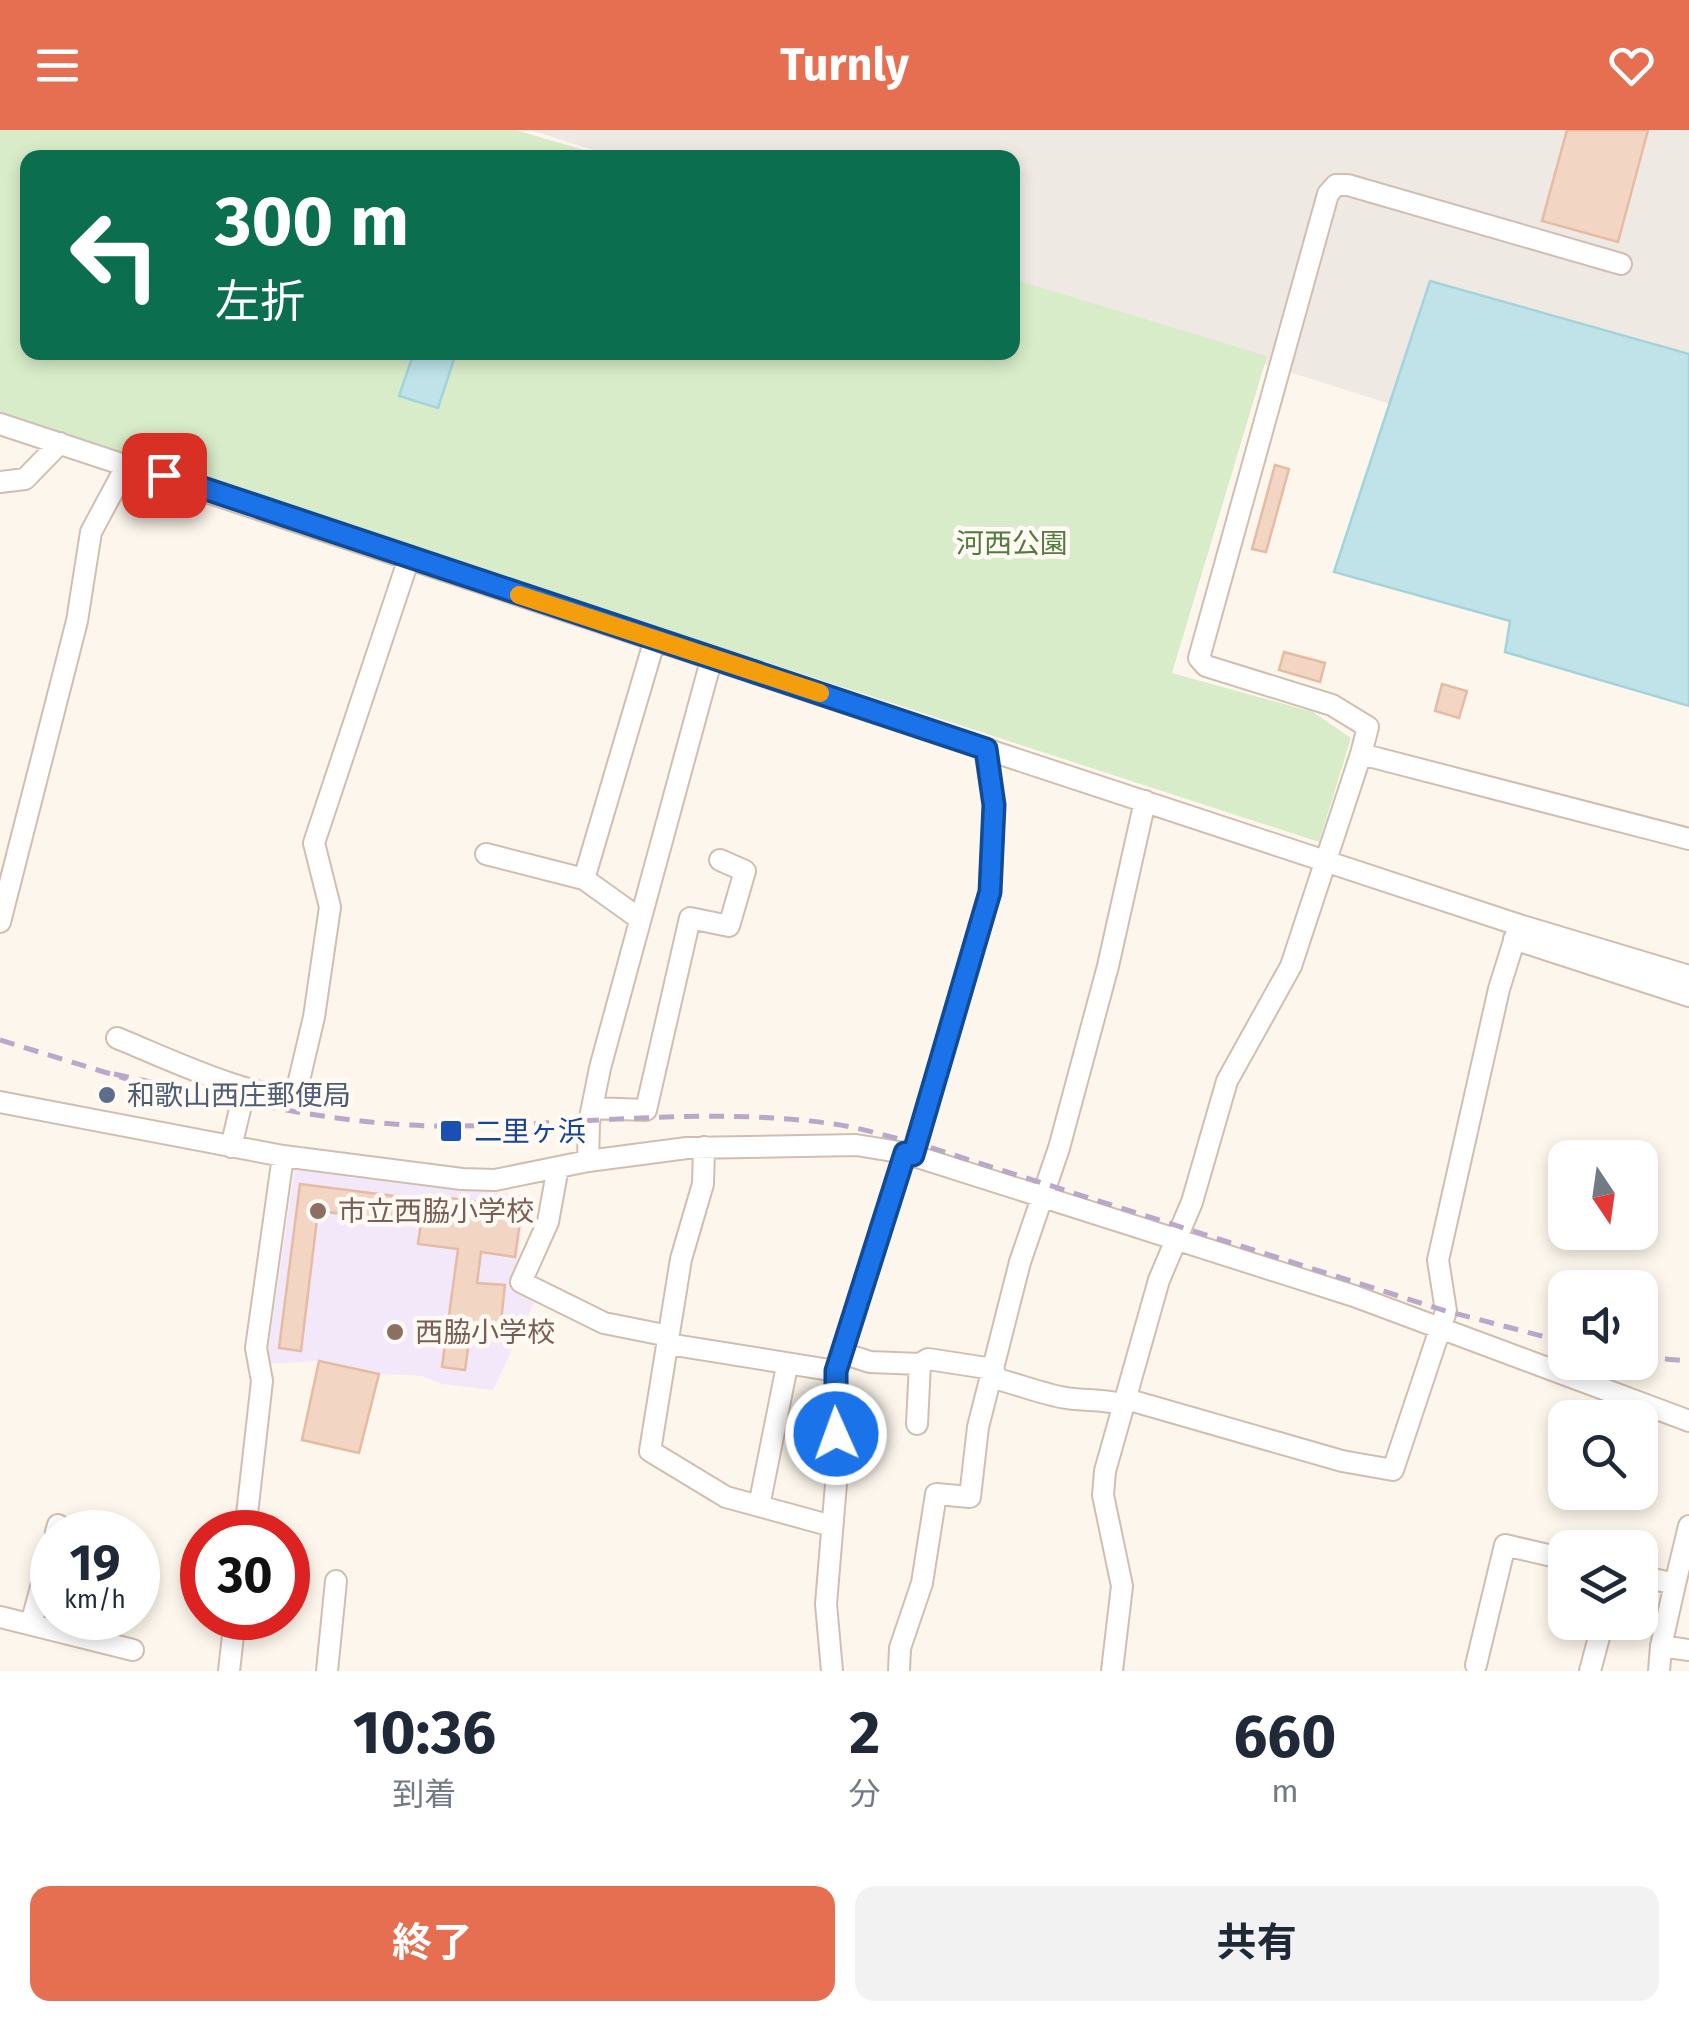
<!DOCTYPE html>
<html lang="ja">
<head>
<meta charset="utf-8">
<style>
  body { margin:0; font-family:"Fira Sans","Noto Sans JP",sans-serif; background:#f2f2f3; color:#1f2937; height:100vh; display:flex; flex-direction:column; font-size:38px; white-space:nowrap }
  * { box-sizing:border-box; margin:0 }
  p { font-size:32px; color:#747a83 }
  .icon { flex:none; width:55px; height:55px; fill:none; stroke:currentColor; stroke-width:2; stroke-linecap:round; stroke-linejoin:round }
  .map { position:relative; height:1541px; overflow:hidden }
  .panel { display:flex; flex-direction:column; background:#fff; flex:1 }
  .panel>* { flex:none }
  .banner { position:absolute; left:20px; top:20px; width:1000px; height:210px; border-radius:20px; box-shadow:0 5px 15px #0003; background:#0b6e4f; color:#fff; overflow:hidden }
  .needle { width:65px; rotate:167deg }
  .tools { position:absolute; left:1548px; top:1010px; display:grid; gap:20px }
  .tools a { display:grid; place-items:center; width:110px; height:110px; border-radius:20px; background:#fff; box-shadow:0 5px 15px #0003; font-size:50px }
  .speed { position:absolute; left:30px; top:1380px; display:flex; gap:20px; font-size:50px; font-weight:700; text-align:center }
  .speed>* { display:grid; place-content:center; width:130px; height:130px; border-radius:50%; background:#fff; box-shadow:0 5px 15px #0003; line-height:1 }
  .speed small { font-size:25px; font-weight:400 }
  .speed .limit { border:15px solid #d22; background:#fff; color:#111 }
  .pin { position:absolute; display:grid; place-items:center; width:85px; height:85px; color:#fff; margin:-42px; border-radius:20px; box-shadow:0 5px 15px #0006 }
  .me { position:absolute; width:110px; margin:-55px; rotate:358deg; stroke-linejoin:round; filter:drop-shadow(0 0 8px #0008) }
  .turn { display:flex; align-items:center; gap:35px; height:210px; padding:0 30px; font-size:45px }
  .turn .icon { width:130px; height:130px; stroke-width:2.5 }
  .turn b { display:block; font-size:70px; line-height:85px }
  .eta { display:flex; justify-content:space-evenly; align-items:center; height:170px; text-align:center }
  .eta b { font-size:60px; font-weight:700; line-height:70px }
  .button { display:flex; gap:20px; margin-top:auto; padding:20px 30px }
  .button a { flex:1; height:115px; border-radius:20px; background:#e76f51; color:#fff; font-size:40px; font-weight:700; line-height:115px; text-align:center }
  .button a+a { background:#f2f2f3; color:#1f2937 }
  header { display:flex; justify-content:space-between; align-items:center; height:130px; padding:0 30px; background:#e76f51; color:#fff; font-size:45px; font-weight:700 }
  .map>svg:first-child { display:block }
  .industrial { fill:#efe9e4 }
  .education { fill:#f3e8fa }
  .green { fill:#d8ecc9 }
  .water { fill:#bfe3e8; stroke:#a5d3da; stroke-width:2.5 }
  .building { fill:#f3d5c3; stroke:#e6bba3; stroke-width:2.5 }
  .lines { fill:none; stroke-linecap:round; stroke-linejoin:round }
  .minor-casing { stroke:#d1beb0; stroke-width:24 }
  .minor { stroke:#fff; stroke-width:20 }
  .rail { stroke:#b9a8c9; stroke-width:5; stroke-dasharray:15 10; stroke-linecap:butt }
  .route-casing { stroke:#114b97; stroke-width:25 }
  .route { stroke:#1a73e8; stroke-width:18 }
  .slow { stroke:#f59e0b; stroke-width:18 }
  .service-dot { fill:#5c6f8a; stroke:#fffaf3; stroke-width:4 }
  .transit-dot { fill:#1a4fb4; stroke:#fffaf3; stroke-width:4 }
  .education-dot { fill:#8d6e63; stroke:#fffaf3; stroke-width:4 }
  .labels { text-anchor:middle; dominant-baseline:central; stroke-width:9; stroke-linejoin:round; paint-order:stroke }
  .park-label { font-size:28px; fill:#537a41; stroke:#fffaf3 }
  .service-label { font-size:28px; fill:#4e5e75; stroke:#fffaf3; text-anchor:start }
  .transit-label { font-size:28px; fill:#164399; stroke:#fffaf3; text-anchor:start }
  .education-label { font-size:28px; fill:#785e54; stroke:#fffaf3; text-anchor:start }
</style>
</head>
<body>
<header><svg class="icon" aria-label="menu" viewBox="0 0 24 24"><path d="M4 6h16M4 12h16M4 18h16"/></svg>Turnly<svg class="icon" aria-label="heart" viewBox="0 0 24 24"><path d="M12 20l-8-8c-3-5 5-10 8-4 3-6 11-1 8 4z"/></svg></header>
<div class="map">
<svg width="1689" height="1541" viewBox="0 0 1689 1541">
  <rect width="100%" height="100%" fill="#fdf6ec"/>
  <path class="industrial" d="M530,0H1689V224L1431,151L1390,274L1013,155L1012,28L616,27Z"/>
  <path class="education" d="M295,1037L527,1066L513,1159L534,1173L493,1260L442,1254L422,1246L379,1244L359,1323L302,1310L319,1231L266,1234Z"/>
  <path class="green" d="M0,0H516L607,27L28,28V222H1012L1013,149L1267,226L1172,543L1313,582L1351,608L1319,712L0,283Z"/>
  <path class="water" d="M1430,151L1689,224V576L1505,522L1510,491L1334,442Z
    M414,222L456,223L438,278L399,266Z"/>
  <path class="building" d="M1567,0H1648L1618,112L1542,91Z
    M1275,335L1289,339L1266,422L1252,419Z
    M1284,522L1325,533L1320,552L1279,540Z
    M1442,554L1467,561L1459,588L1435,581Z
    M300,1054L395,1066L392,1090L318,1081L301,1221L279,1218Z
    M425,1065L522,1077L515,1127L481,1122L477,1153L505,1155L500,1201L471,1198L465,1240L442,1237L458,1119L418,1114Z
    M319,1231L379,1244L359,1323L302,1310Z"/>
  <g class="lines">
    <g class="minor-casing">
      <path id="minor" d="M0,294L1519,795L1689,846
        M0,352L25,349L60,313
        M1361,624L1368,597L1332,575L1206,536L1199,528L1328,64L1336,55H1348L1621,134
        M486,724L584,749L640,789
        M584,749L655,509
        M0,792L77,491L91,402L128,333
        M1514,809L1689,866
        M117,908C153,922 265,976 296,963L314,887L330,777L314,713L409,428
        M0,972L283,1026L462,1049L495,1050L588,1031L687,1018L856,1015L905,1023L1354,1166L1689,1291
        M592,978L646,980L690,788L729,796L745,741L720,730
        M231,1017L242,971L253,959
        M704,1017L703,1054L681,1129L650,1321L726,1367L832,1396
        M913,1025L990,762L994,675L985,619
        M588,1031L589,993L600,938L712,527
        M558,1037L548,1092L521,1152L604,1193L669,1206
        M668,1214L836,1241
        M842,1223L870,1232L920,1234L928,1229L993,1239L997,1249C1020,1255 1043,1264 1066,1268C1085,1271 1102,1269 1121,1274L1126,1269L1342,1331L1393,1340L1446,1181L1438,1130L1499,859L1519,795
        M917,1294L920,1234
        M759,1376L787,1236
        M56,1402L58,1395
        M245,1402L262,1251L256,1218L283,1026
        M1640,1446L1675,1454L1689,1396
        M1675,1454L1661,1516L1689,1520
        M0,1487L133,1520
        M31,1494L52,1417
        M1476,1535L1505,1415L1565,1429
        M229,1541L235,1488
        M327,1541L336,1451
        M832,1541L826,1474L838,1330L836,1241L905,1023
        M899,1541L900,1518L922,1453L936,1364L970,1367L978,1297L1020,1132L1059,1018L1108,836L1145,671
        M1112,1541L1122,1456L1103,1365L1105,1341L1159,1150L1192,1072L1227,951L1291,836L1361,624L1689,709
        M1590,1541L1603,1492
        M1659,1541L1661,1516"/>
    </g>
    <use href="#minor" class="minor"/>
    <path class="rail" d="M0,910L127,949
      M114,944C226,968 338,997 453,996C579,995 709,976 834,994C862,998 889,1007 916,1013L1446,1181L1565,1212
      M1640,1227L1689,1231"/>
  </g>
  <g class="lines">
    <g class="route-casing">
      <path id="route" d="M164,345L986,619L994,675L990,762L913,1025L905,1023L836,1241V1304"/>
    </g>
    <use href="#route" class="route"/>
    <path class="slow" d="M519,465L820,563"/>
  </g>
  <circle class="service-dot" cx="107" cy="965" r="10"/>
  <rect class="transit-dot" x="439" y="989" width="24" height="24" rx="5"/>
  <g class="education-dot">
    <circle cx="318" cy="1081" r="10"/>
    <circle cx="395" cy="1202" r="10"/>
  </g>
  <g class="labels">
    <g class="park-label">
      <text x="1012" y="413">河西公園</text>
    </g>
    <g class="service-label">
      <text x="127" y="965">和歌山西庄郵便局</text>
    </g>
    <g class="transit-label">
      <text x="474" y="1001">二里ヶ浜</text>
    </g>
    <g class="education-label">
      <text x="338" y="1081">市立西脇小学校</text>
      <text x="415" y="1202">西脇小学校</text>
    </g>
  </g>
</svg>
<div class="tools">
<a><svg class="needle" viewBox="-14 -14 28 28"><path d="M0-13l5 13h-10z" fill="#e53935"/><path d="M0 13l5-13h-10z" fill="#747a83"/></svg></a>
<a><svg class="icon" aria-label="sound" viewBox="0 0 24 24"><path d="M4 9h4l5-4v14l-5-4H4zM17 9q2 3 0 6"/></svg></a>
<a><svg class="icon" aria-label="search" viewBox="0 0 24 24"><circle cx="10" cy="10" r="6"/><path d="M15 15l6 6"/></svg></a>
<a><svg class="icon" aria-label="layers" viewBox="0 0 24 24"><path d="M12 4l9 5-9 5-9-5zM3 14l9 5 9-5"/></svg></a>
</div>
<div class="speed"><div>19<small>km/h</small></div><div class="limit">30</div></div>
<div class="pin" style="left:164px;top:345px;background:#d93025"><svg class="icon" aria-label="arrive" viewBox="0 0 24 24"><path d="M6 21V4h12l-3 4 3 4H6"/></svg></div>
<svg class="me" style="left:836px;top:1304px" viewBox="-20 -20 40 40"><circle r="17" fill="#1a73e8" stroke="#fff" stroke-width="3"/><path d="M0-11L8 9 0 5-8 9z" fill="#fff"/></svg>
<div class="banner">
<div class="turn"><svg class="icon" aria-label="left" viewBox="0 0 24 24"><path d="M17 20v-9H6M10 6l-5 5 5 5"/></svg><div><b>300 m</b>左折</div></div>
</div>
</div>
<section class="panel">
<div class="eta">
<div><b>10:36</b><p>到着</p></div>
<div><b>2</b><p>分</p></div>
<div><b>660</b><p>m</p></div>
</div>
<div class="button"><a>終了</a><a>共有</a></div>
</section>
</body>
</html>
